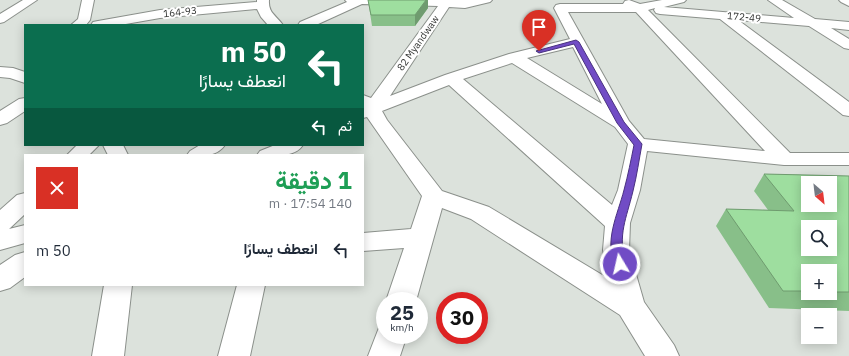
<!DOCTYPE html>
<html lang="ar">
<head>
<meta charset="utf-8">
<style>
  body { margin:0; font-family:"IBM Plex Sans",Vazirmatn,sans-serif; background:#f2f2f3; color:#1f2937; direction:rtl; height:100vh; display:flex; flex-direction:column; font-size:15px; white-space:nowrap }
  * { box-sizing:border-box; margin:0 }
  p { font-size:13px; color:#747a83 }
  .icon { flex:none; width:22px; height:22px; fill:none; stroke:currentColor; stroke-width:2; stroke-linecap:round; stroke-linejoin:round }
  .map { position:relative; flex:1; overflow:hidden; direction:ltr }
  .sheet { position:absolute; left:24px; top:154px; width:340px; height:132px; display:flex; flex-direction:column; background:#fff; border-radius:0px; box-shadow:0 2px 10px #0003; direction:rtl }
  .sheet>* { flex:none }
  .guide { position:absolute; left:24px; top:24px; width:340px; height:122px; border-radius:0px; box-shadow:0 2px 10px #0003; direction:rtl; background:#0b6e4f; color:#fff; overflow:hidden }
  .needle { width:26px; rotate:152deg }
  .controls { position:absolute; left:801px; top:176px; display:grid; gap:8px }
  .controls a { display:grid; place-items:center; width:36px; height:36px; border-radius:0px; background:#fff; box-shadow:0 2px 10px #0003; font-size:20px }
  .speed { position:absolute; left:376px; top:292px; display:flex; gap:8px; font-size:20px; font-weight:700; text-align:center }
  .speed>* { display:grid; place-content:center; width:52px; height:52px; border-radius:50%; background:#fff; box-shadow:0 2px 10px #0003; line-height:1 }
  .speed small { font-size:10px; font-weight:400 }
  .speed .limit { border:6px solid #d22; background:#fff; color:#111 }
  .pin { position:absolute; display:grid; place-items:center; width:34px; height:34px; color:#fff; margin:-41px -17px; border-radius:50% 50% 50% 0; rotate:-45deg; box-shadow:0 0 4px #0007 }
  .pin .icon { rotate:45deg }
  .me { position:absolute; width:44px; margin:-22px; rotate:351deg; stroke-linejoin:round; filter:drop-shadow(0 0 3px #0008) }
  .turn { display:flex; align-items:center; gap:14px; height:84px; padding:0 12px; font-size:18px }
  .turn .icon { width:52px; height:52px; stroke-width:2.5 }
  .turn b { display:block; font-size:28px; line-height:34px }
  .then { display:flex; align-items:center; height:38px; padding:0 12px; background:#0003; gap:8px; font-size:15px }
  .round { display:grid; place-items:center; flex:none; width:42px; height:42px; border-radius:0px; background:#f2f2f3 }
  .summary { display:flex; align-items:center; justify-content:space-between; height:68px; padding:0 12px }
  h1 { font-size:24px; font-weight:700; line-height:30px; color:#1e9e55 }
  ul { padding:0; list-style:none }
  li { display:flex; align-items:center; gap:12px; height:56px; padding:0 12px }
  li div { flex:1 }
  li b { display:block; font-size:15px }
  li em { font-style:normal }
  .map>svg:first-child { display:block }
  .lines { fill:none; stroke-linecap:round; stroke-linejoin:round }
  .minor-casing { stroke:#8b908b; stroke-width:2 }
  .minor { fill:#fff; fill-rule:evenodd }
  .wall { fill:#88bf89; fill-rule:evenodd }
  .shaded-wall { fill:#6f9b6f }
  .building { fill:#9ede9f; stroke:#6f9b6f; fill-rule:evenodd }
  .route { fill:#714cc5; stroke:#493180 }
  .labels { text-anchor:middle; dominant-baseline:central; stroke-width:4; stroke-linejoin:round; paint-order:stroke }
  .far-street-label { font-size:10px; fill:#333533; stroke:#fff }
</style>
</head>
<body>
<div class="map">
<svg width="849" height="356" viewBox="0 0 849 356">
  <rect width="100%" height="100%" fill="#dce2dc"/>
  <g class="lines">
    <g class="minor-casing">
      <path id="minor" d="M23,0H37L4,22L0,23V14Z
        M82,0H94L90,20L86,25H71L78,19Z
        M257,0H269C268,13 276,15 283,25H268L261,17L257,9L160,18L120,25H91L93,22L98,21L160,10L257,2Z
        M345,0H492L490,2L465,8L449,7L390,96L445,75L509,54L570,39L554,8L556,5L560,4H623L625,1L629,0L640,4L662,0H686L684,2L664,7L794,18L768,0H782L815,19L849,22V30L831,28L849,39V49L844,48L809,26L738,20L849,102V116L843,115L720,19L660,14L656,13L654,10L655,8L648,10L790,153H849V165H784L647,151L640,190L630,223L629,250L644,302L674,345L679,356H645L620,315L471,219L442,208L416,301H386L404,248L363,251V233L411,229L422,196L367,117L363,118V95L371,98L438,6L362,4L316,25H298L300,22L347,2ZM568,12H636L765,151L644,139L629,121ZM573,47L602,104L527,58ZM512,63L615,127L628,144L618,190L612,205L463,79ZM449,85L605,226L603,250L609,279L489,207L442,191L387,120L382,111Z
        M839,0H849V6L841,2Z
        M0,67L13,68L25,72V83L10,78L0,77Z
        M25,98V111L7,123L0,125V111L19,99Z
        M77,145H99L89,155H67Z
        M103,145H123L128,155H108Z
        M200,145H225C216,158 201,155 187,155L190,151Z
        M275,145H303C294,159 271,155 257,155L260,151Z
        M25,193V214L9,229L5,230L25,225V243L0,250V210L17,195Z
        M25,252V277L10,288L0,291V265L15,255Z
        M104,285H132L124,356H92Z
        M237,285H265L250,356H218Z
        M385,323V335H407L400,356H368L380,325Z"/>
    </g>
    <use href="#minor" class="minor"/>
  </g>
  <path class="wall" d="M368,0H428V8L415,26H372Z
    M764,174L849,176V311L769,308L716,226L726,209L768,210L754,191ZM808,271H830V293H808Z"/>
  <path class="shaded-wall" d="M426,0H428V8L415,26V15Z"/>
  <path class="building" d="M368,0H426L415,15H371Z
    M764,174L849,176V292H830V271H808V291H783L726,209L794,211ZM808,183H830V205H808ZM808,227H830V249H808Z"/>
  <path class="route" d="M576,40L579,42L624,122L642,144C639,160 637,175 633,191C626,220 618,233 625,264L624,267L620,268L616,267C603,242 618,214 624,190C628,175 631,160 634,145L617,123L574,44L539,53L536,51Z"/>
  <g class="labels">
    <g class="far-street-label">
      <text transform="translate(180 12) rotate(-6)">164-93</text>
      <text transform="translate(744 17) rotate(5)">172-49</text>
      <text transform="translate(418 43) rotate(-55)">82 Myandwaw</text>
    </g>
  </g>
</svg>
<div class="controls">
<a><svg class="needle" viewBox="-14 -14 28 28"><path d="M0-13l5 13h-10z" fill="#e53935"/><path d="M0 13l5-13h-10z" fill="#747a83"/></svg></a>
<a><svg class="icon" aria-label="search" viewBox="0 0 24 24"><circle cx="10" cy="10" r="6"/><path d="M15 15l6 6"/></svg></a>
<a>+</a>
<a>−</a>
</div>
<div class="speed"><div>25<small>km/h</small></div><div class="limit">30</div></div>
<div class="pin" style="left:539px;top:51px;background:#d93025"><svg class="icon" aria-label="arrive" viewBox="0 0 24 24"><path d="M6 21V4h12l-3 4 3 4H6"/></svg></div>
<svg class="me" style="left:620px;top:264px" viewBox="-20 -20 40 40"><circle r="17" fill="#714cc5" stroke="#fff" stroke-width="3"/><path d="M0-11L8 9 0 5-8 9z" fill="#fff"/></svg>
<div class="guide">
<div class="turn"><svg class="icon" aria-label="left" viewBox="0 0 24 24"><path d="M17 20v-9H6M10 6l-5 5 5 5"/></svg><div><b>50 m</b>انعطف يسارًا</div></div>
<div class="then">ثم<svg class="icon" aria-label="left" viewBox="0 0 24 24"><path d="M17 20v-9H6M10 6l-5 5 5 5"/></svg></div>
</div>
<section class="sheet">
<div class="summary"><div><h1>1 دقيقة</h1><p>140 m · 17:54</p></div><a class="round" style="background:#d93025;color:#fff"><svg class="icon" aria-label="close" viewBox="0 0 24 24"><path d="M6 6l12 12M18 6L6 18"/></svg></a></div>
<ul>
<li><svg class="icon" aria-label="left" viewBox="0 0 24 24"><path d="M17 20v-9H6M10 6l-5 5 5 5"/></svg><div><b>انعطف يسارًا</b></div><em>50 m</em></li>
</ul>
</section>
</div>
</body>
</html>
